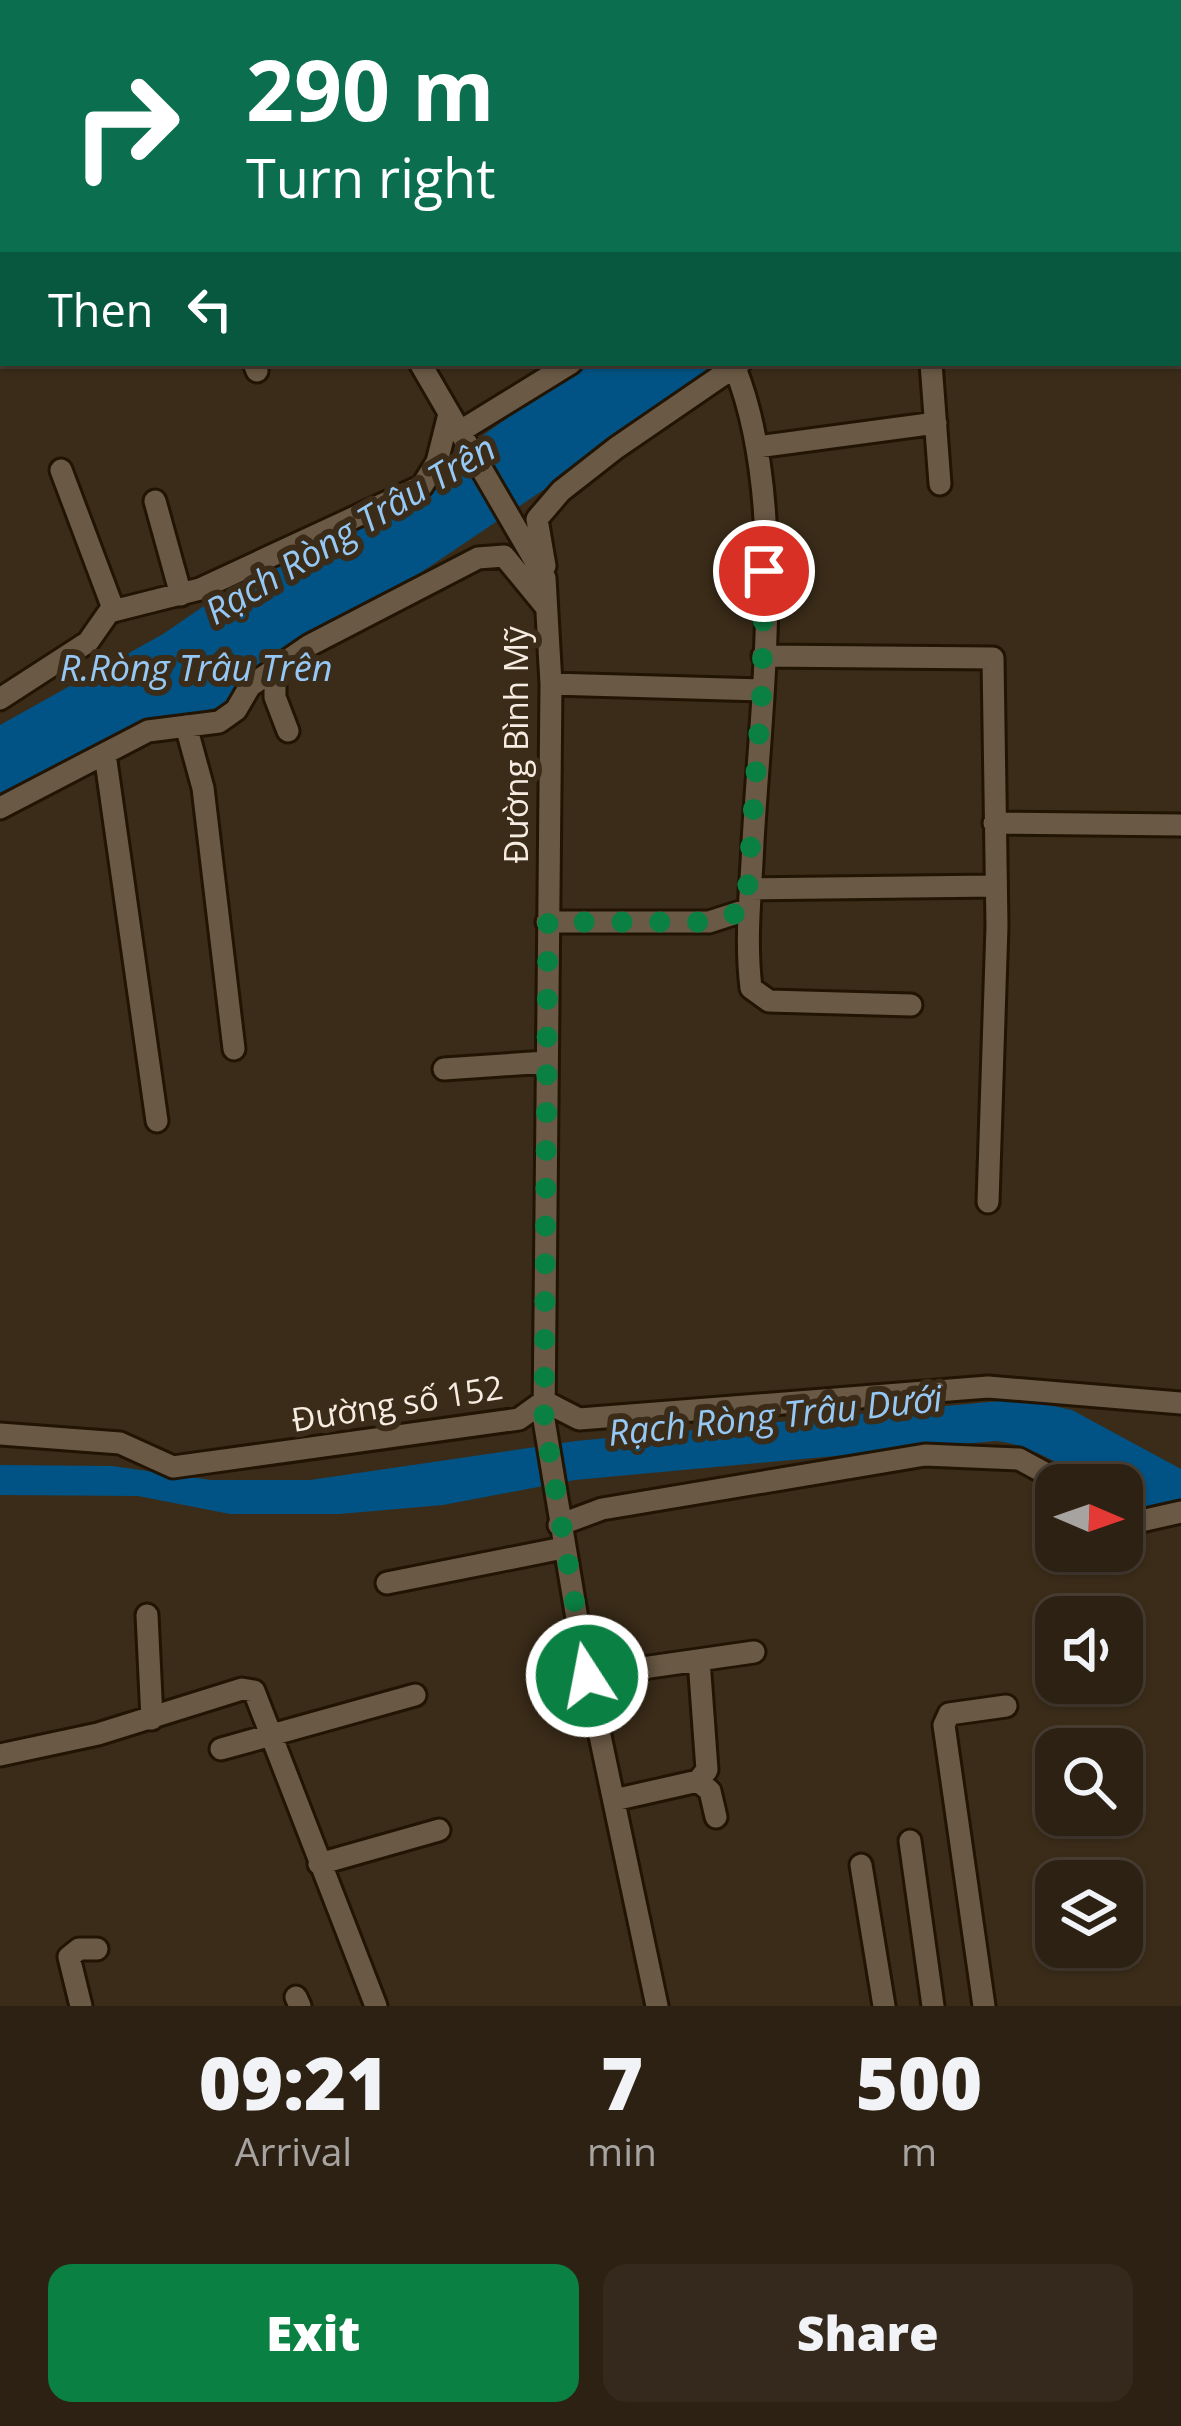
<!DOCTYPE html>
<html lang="en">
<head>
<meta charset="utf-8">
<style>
  body { margin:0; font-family:"Open Sans",sans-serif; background:#34291c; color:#f1f3f6; height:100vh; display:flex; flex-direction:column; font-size:45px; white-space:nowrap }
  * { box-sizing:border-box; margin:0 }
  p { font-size:39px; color:#a6a3a0 }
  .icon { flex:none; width:66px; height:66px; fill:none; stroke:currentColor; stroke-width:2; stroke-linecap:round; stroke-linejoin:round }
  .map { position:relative; height:2006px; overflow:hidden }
  .side { display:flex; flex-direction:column; background:#2c2113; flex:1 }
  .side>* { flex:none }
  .hud { position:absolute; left:0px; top:0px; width:1182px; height:366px; box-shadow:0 3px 9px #0004,0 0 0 3px #483e33; background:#0b6e4f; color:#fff; overflow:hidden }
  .needle { width:78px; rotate:92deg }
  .controls { position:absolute; left:1035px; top:1464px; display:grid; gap:24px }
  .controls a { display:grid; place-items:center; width:108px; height:108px; border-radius:24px; background:#2c2113; box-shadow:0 3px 9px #0004,0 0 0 3px #483e33; font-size:60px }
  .pin { position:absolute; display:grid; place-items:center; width:102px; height:102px; color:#fff; margin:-51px; border:6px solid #fff; border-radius:50%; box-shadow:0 3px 12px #0007 }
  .me { position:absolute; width:132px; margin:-66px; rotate:349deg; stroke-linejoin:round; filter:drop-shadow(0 0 9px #0008) }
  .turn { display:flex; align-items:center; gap:42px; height:252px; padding:0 48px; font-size:54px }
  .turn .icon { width:156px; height:156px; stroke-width:2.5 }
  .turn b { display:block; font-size:84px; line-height:102px }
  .then { display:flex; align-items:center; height:114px; padding:0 48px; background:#0003; gap:24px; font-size:45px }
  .eta { display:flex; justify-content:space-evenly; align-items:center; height:204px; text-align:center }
  .eta b { font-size:72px; font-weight:800; line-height:84px }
  .action { display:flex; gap:24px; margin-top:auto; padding:24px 48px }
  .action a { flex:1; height:138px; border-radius:24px; background:#0b8043; color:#fff; font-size:48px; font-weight:800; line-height:138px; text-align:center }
  .action a+a { background:#34291c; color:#f1f3f6 }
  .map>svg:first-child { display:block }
  .water { fill:#015385 }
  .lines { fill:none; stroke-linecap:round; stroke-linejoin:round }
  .minor-casing { stroke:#211403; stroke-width:27 }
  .minor { stroke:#6a5945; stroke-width:21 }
  .route { stroke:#0b8043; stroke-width:21; stroke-dasharray:0 37.8 }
  .labels { text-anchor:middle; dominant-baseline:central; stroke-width:12; stroke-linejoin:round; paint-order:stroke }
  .street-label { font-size:33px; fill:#f6ece1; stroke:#3b2c19 }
  .water-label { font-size:36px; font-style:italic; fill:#95c8f5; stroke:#3b2c19 }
</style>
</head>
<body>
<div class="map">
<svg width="1181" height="2006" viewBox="0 0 1181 2006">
  <rect width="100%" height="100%" fill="#3b2c19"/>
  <path class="water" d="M584,363H732L221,707L175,717L0,802V725L163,634L220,595L434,486L457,454Z
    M1021,1399L1072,1410L1181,1469V1505L1143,1512L1122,1501V1485C1080,1485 1045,1446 996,1441L575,1480L443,1505L340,1514H230L138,1496L0,1495V1465L112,1466L211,1480H310L576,1441Z"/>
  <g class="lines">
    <g class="minor-casing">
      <path id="minor" d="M222,0L223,3
        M591,0L593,3
        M161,3L167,0
        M870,3L871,0
        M1050,3L1062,0
        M0,46L3,55
        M0,228L3,227
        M254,363L257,371
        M420,363L545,578L551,684L544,1420L583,1655L657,2006
        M931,363L940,484
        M735,368C788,500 761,701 753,842C751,892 745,938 751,988L769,1001L911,1005
        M459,432L571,363
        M758,447L936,423
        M61,470L114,611
        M155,501L181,595
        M545,566L537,519L561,491L616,448L740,363
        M763,656L993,658L997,926L988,1202
        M275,669V697L288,731
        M551,684L762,690
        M0,699L88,642L109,612L200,589L422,486L437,462L448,418
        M186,726L203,788L234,1049
        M105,754L157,1121
        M0,808L148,731L219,722L236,710L250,686L310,645L478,558L504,556L546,607
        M994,823L1181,825
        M750,889L995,886
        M547,922H709L746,910
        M444,1069L546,1062
        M0,1434L120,1443L173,1467L519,1419L544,1401L579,1419L988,1387L1181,1403
        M1122,1515L1141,1521L1181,1512
        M559,1525L602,1509L925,1455L1019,1459L1067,1485
        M387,1583L563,1548
        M147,1615L152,1719
        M587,1676L754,1652
        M221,1749L415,1695
        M0,1755L98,1734L242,1689L254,1691L376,2006
        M698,1781L707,1770L699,1660
        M614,1800L698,1781L710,1791L716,1817
        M910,1841L933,2006
        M319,1864L439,1830
        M861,1865L884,2006
        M296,1997L300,2006
        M81,2006L69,1957L79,1949H97
        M984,2006L944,1725L949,1714L1006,1706"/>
    </g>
    <use href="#minor" class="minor"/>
  </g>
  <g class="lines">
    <path class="route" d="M587,1676L544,1420L548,922H710L746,910L762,690L764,571"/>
  </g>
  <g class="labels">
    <g class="street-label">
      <text transform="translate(515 745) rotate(-90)">Đường Bình Mỹ</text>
      <text transform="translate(397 1403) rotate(-9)">Đường số 152</text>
    </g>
    <g class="water-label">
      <text transform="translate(350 529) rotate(-31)">Rạch Ròng Trâu Trên</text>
      <text x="196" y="667">R.Ròng Trâu Trên</text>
      <text transform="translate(775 1415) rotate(-6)">Rạch Ròng Trâu Dưới</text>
    </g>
  </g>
</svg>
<div class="controls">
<a><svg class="needle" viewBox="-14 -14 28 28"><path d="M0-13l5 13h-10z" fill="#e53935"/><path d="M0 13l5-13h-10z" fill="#a6a3a0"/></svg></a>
<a><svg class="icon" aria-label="sound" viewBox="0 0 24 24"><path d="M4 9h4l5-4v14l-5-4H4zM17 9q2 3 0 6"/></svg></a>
<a><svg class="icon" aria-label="search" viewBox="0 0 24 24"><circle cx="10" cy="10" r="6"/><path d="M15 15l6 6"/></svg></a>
<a><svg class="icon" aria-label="layers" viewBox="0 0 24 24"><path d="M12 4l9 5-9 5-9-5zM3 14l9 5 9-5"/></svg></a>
</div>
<div class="pin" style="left:764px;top:571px;background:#d93025"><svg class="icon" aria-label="arrive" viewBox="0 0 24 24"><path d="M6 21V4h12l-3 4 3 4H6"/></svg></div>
<svg class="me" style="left:587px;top:1676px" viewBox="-20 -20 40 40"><circle r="17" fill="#0b8043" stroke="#fff" stroke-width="3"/><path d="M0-11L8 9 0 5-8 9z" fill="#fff"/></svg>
<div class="hud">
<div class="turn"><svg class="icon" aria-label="right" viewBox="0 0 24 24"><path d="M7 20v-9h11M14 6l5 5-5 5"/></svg><div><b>290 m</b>Turn right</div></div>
<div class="then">Then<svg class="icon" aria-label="left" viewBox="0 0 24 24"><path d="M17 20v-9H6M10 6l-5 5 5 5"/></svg></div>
</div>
</div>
<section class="side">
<div class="eta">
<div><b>09:21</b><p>Arrival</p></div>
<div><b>7</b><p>min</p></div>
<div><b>500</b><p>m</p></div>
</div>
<div class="action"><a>Exit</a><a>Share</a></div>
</section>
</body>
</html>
